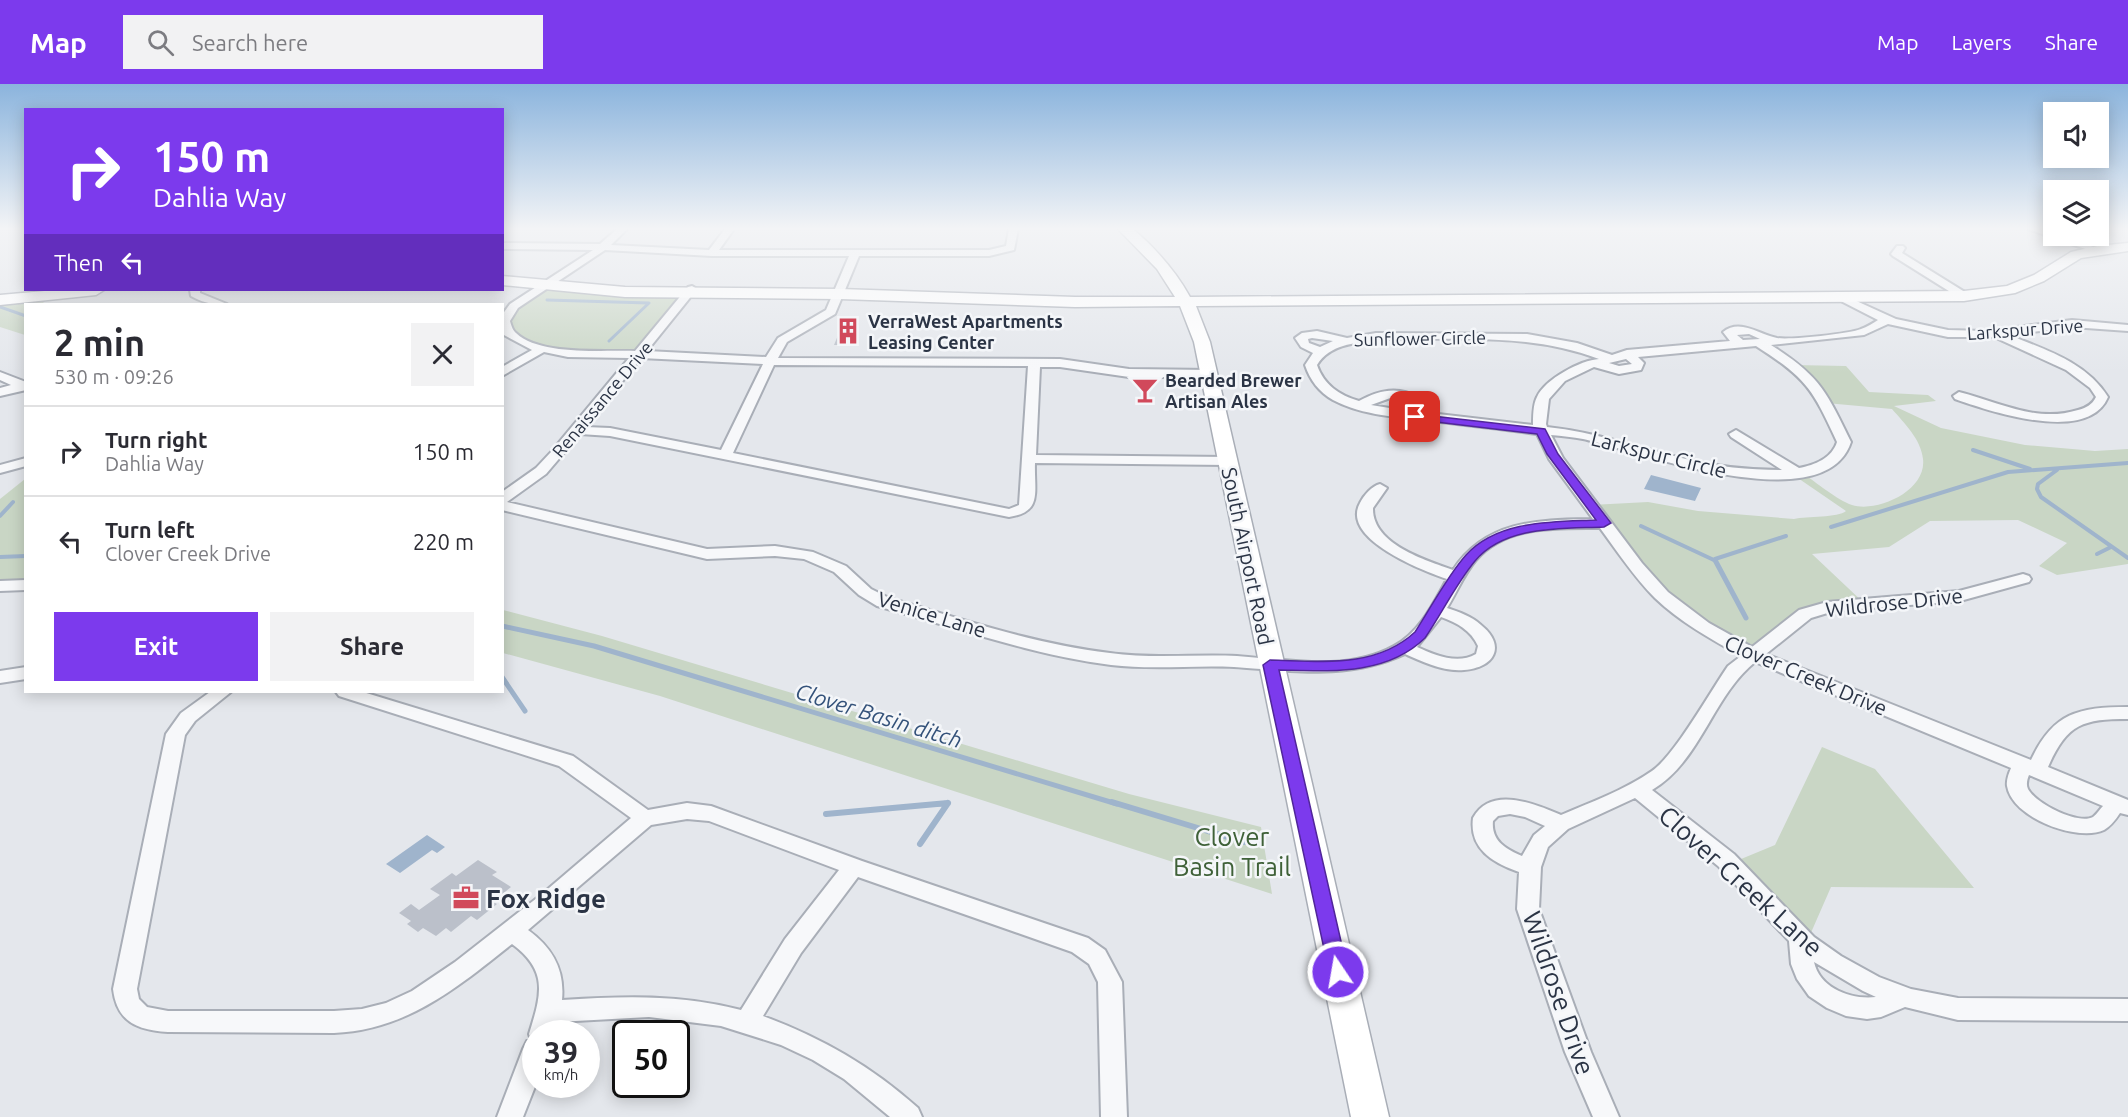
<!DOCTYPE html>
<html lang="en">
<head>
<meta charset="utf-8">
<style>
  body { margin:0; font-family:Ubuntu,sans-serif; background:#f2f2f3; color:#2b2b33; height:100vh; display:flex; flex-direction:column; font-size:22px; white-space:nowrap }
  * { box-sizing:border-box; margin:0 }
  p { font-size:20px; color:#7c7c81 }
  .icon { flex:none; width:33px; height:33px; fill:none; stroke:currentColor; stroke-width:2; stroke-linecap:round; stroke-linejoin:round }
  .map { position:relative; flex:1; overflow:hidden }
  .details { position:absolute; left:24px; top:219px; width:480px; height:390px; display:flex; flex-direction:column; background:#fff; border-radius:0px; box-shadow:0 3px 15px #0003 }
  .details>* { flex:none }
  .guide { position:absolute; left:24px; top:24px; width:480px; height:183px; border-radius:0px; box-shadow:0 3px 15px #0003; background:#7c3aed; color:#fff; overflow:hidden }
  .controls { position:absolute; left:2043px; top:18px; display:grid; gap:12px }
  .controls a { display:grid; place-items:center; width:66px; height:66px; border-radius:0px; background:#fff; box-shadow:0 3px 15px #0003; font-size:30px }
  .speed { position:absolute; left:522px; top:936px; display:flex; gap:12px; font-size:30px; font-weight:700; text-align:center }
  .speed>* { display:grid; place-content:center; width:78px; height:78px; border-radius:50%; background:#fff; box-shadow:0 3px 15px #0003; line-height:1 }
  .speed small { font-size:15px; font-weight:400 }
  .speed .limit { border:3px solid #111; border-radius:9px; background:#fff; color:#111 }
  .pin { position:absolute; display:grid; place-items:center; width:51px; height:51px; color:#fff; margin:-26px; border-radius:12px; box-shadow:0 3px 9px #0006 }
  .me { position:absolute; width:66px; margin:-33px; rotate:348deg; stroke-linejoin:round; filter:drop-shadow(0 0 4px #0008) }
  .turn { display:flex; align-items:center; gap:21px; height:126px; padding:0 30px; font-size:27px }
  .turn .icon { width:78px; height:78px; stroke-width:2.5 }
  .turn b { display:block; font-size:42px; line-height:51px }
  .then { display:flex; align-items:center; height:57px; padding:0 30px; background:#0003; gap:12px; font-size:22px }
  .round { display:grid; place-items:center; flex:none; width:63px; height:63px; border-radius:0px; background:#f2f2f3 }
  .headline { display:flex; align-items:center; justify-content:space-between; height:102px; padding:0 30px }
  h1 { font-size:36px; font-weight:600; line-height:45px }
  .cta { display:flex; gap:12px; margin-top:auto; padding:12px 30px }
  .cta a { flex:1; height:69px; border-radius:0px; background:#7c3aed; color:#fff; font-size:24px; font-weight:600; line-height:69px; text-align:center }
  .cta a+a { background:#f2f2f3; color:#2b2b33 }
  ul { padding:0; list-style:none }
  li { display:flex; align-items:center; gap:18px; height:90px; padding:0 30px; border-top:2px solid #e1e1e2 }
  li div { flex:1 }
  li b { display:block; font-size:22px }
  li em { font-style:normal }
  header { display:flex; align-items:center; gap:36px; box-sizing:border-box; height:84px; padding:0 30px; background:#7c3aed; color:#fff }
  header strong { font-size:28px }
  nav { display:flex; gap:33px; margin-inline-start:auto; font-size:21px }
  .search { width:420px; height:54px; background:#f2f2f3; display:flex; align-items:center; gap:15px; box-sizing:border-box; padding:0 21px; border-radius:0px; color:#7c7c81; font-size:22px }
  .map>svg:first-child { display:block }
  .green { fill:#c9d6c5 }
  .water { fill:#9fb4cc }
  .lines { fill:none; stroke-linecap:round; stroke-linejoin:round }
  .stream-far3 { stroke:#9fb4cc; stroke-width:3 }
  .stream-far2 { stroke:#9fb4cc; stroke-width:4 }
  .stream-far1 { stroke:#9fb4cc; stroke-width:5 }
  .stream { stroke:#9fb4cc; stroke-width:6 }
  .building { fill:#bbc0ca }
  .street-casing { stroke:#a9aeb7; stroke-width:4 }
  .secondary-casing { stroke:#a9aeb7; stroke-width:3 }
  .street { fill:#f7f8fa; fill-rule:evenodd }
  .secondary { fill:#fff; fill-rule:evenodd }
  .route { fill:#7c3aed; stroke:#51269a; stroke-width:1.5 }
  .labels { text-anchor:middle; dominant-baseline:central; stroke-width:5; stroke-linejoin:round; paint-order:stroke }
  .far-poi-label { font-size:18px; font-weight:bold; fill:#2b3445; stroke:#f4f6f9; text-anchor:start }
  .far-street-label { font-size:18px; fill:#2b3445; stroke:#f4f6f9 }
  .street-label { font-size:21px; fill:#2b3445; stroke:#f4f6f9 }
  .water-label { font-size:22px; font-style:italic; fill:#34527a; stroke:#f4f6f9 }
  .near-park-label { font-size:26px; fill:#3f6138; stroke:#f4f6f9 }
  .near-street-label { font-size:26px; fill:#2b3445; stroke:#f4f6f9 }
  .near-poi-label { font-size:26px; font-weight:bold; fill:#2b3445; stroke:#f4f6f9; text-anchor:start }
</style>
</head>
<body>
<header>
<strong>Map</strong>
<div class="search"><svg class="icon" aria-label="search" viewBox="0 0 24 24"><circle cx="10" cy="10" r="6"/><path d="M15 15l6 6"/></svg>Search here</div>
<nav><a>Map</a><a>Layers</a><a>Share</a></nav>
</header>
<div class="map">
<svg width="2128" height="1033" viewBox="0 0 2128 1033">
  <rect width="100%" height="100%" fill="#e4e7ec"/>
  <path class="green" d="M542,203L686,213L639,270L554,268L508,249L509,228Z
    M48,214L42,220H26L25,251L0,243V220Z
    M1794,281L1846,282L1869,308L1928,311L1936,317L1894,322L1941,344L2025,361L2095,367L2128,365V480L2057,491L2039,482L2067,459L2018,436L1930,437L1889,463L1812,470L1865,520L1826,523L1753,571L1687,532L1591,421L1648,418L1698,427L1794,435C1807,432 1838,434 1846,427L1792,390L1802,389C1816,398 1837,416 1852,421C1877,429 1927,407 1923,375C1921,355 1904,339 1892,325L1826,319Z
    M25,395V501L0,502V415Z
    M503,526L602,552L1129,710L1261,743L1272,810L660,612L503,569Z
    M1822,663L1875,685L1974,804L1831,803L1806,860L1729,780L1775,761Z"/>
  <path class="water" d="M1651,391L1701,404L1695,417L1644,405Z
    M427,751L445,763L437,769L432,766L400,789L386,780Z"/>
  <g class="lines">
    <path class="stream-far3" d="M547,216L649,219
      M0,223L26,232
      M609,257L649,219"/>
    <path class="stream-far2" d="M1973,366L2030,385
      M2057,386L2038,400L2037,405L2041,413L2128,474
      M0,432L13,418
      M1641,442L1716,477
      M1831,443L2008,388L2128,379
      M2097,470L2111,463
      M0,473L26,472
      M1715,475L1786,452"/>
    <path class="stream-far1" d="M1715,476L1746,534
      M502,542L594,562L1117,720
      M502,593L525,627
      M939,720L948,719"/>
    <path class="stream" d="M1112,718L1244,758
      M826,730L948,719
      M920,760L948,719"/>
  </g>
  <path class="building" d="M843,239H859L852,261H834Z
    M478,776L497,788L492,791L511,803L493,818L497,820L477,836L471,832L451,848L446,844L436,852L423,844L418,848L407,840L411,837L399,829L411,820L419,826L440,811L430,805L452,789L456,792Z"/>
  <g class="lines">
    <g class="street-casing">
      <path id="street" d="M617,145H627L611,161L709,166L725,145H734L719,166H989L1006,162L1009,145H1018L1014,166L989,172H859L835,230L787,258L778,274L1060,275L1129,285L1211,286L1215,287V293H1129L1060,283H1040L1036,371L1228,373L1235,377L1228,381L1035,379C1034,408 1043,428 1009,433L610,352L580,350L546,390L507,418L707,465L775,462L813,468L846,482L871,505L889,514C962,535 1034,560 1110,569C1152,575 1195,570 1237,572C1289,576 1347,588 1394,562C1420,548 1433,520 1447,495C1424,487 1340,455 1360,419C1364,411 1372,402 1380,400L1387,404L1373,424C1372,460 1425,476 1453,486C1486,436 1538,436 1593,435L1549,375L1537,350C1502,345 1467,341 1431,337C1400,333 1363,332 1333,316C1319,308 1310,296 1305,281L1313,269L1301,263L1295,254L1302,249L1317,247L1347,254L1376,249L1527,250L1577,259L1612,271L1627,266L1730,257L1723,248C1740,234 1760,251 1777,254C1791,256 1848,250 1861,245C1867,243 1873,239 1878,236L1837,215V211L1841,210L1896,235L1948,246L1986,247L2072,236L2128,241V247L2072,243L2009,251C2046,266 2086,278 2108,313C2088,361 1989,327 1955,315L1953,312L1959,308C1999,318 2036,339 2078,326C2086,324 2092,321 2096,313L2090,304L2066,286L1994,253H1948L1888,240L1864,251L1771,261C1820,292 1826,307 1851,358C1825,438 1638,367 1583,355C1573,353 1562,352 1551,351L1563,374L1642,479L1668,508L1709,539L1752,563L1799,526L1827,518L1959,507L2023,490L2029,492L2031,495L2029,498L1960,517L1834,527L1811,534L1766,570L2031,676C2053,629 2078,623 2128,623V635C2082,635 2067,640 2048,683L2128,716V731L2120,729C2116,735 2111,742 2104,746C2077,758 2012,734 2007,702C2006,696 2009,689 2011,684L1755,578C1712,613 1701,677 1652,706L1734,770L1814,853L1841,872L1879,893L1911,905L1958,914L2128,915V937L1958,936L1905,923L1881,933L1867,935L1846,932L1827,924L1809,912L1797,895L1791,880L1789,857L1718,782L1635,714L1568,745L1548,763L1541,783L1539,825L1591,968L1619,1033H1593L1565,968L1517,825L1519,788C1493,779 1469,765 1473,734C1491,701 1535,720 1561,731C1591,718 1625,706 1652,687C1675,671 1710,608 1728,582L1741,572C1711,555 1680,538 1655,514C1634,493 1617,467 1600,444C1558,444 1506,441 1476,476C1464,490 1457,508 1447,524C1459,528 1471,532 1481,541C1507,562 1494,584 1464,586C1444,588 1423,578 1405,570C1349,596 1294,587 1234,583C1193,581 1152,586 1111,581C1032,571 954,543 877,522L859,511L834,488L804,475L775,472L707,475L502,426V408L536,384L551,368L629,274L568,273L544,268L502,292V283L532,266L504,251L502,231L510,220L593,166L502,165V159L600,160ZM605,166L712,172H849L826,226L778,254L766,273L647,267L697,205L692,202L688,203L635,267C604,266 540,272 516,249C513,247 511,241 510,237L518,224ZM1749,250L1760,255L1743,256L1737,251ZM1312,254L1333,257L1320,263L1309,259L1308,255ZM1376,255C1451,256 1528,248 1599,275C1581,276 1545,295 1537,313C1533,320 1533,333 1533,341L1421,328L1418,313C1398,302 1379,306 1359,317C1339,311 1324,301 1317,281C1330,260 1354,260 1376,255ZM1756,262C1807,295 1812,304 1837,358C1832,374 1815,381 1799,384L1736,346L1729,350L1731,353L1782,386C1750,386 1718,383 1686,375C1640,364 1595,348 1547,343L1546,340L1549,315L1565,297L1594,283L1619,290L1641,286L1644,279L1638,273ZM641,274L763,280L721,366L610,344L586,343ZM1626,275L1632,280L1619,282L1609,279ZM774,281L1028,282L1019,421L1009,425L733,369ZM1393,313L1408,318V327L1371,321ZM1441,533C1457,539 1471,546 1478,562L1476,570C1457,581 1435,571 1417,563ZM2029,691L2103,722C2100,725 2097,730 2093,733C2078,741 2036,720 2028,705C2026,701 2027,696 2029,691ZM1510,730L1525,733L1545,742L1534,751L1522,772C1506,765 1491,757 1493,737L1498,732ZM1814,878L1863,907L1876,913C1852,916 1820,905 1814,878Z
        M2028,145H2041L2054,149V152H2062L2102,166L2094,168Z
        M1897,162H1903L1905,164L1902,169L1968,210V214H1960L1893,172L1891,170Z
        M190,206H200V209L227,220C214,221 203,219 191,212Z
        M0,288L26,298V306L0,312V304L11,301L0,296Z
        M26,374V382L0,389V381Z
        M26,496V506L0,507V497Z
        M26,583V595L0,599V587Z
        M210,608H231L195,637L185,651L137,905L139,915L147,923L168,927H334L362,925L386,919L412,907L455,878L542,810L631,734L559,682L339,612L336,608H363L573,672L648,726L687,719L711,722L862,777L1088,854L1105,866L1122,898L1127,1033H1101L1098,898L1089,880L1072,868L858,793L801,869L763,932C822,954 871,982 918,1024L922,1033H890L844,995L813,976L781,961L721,942L649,933L557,938L554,950H536V1000L523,1033H497L523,965L527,957L531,956L529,950C541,911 549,887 512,860C458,903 407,946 334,949L168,948C137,946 117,938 113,905L166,650L181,629ZM687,735L709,737L839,786L785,855L741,926C681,910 623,912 562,916C565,886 553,864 528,846L651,741Z"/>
    </g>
    <g class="secondary-casing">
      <path id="secondary" d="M1118,145H1133C1155,164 1175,186 1190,213L1964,207L2007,202L2034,191L2071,168L2097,162L2128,159V167L2081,174L2044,197L2015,209L1964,217L1196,222L1210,258L1389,1033H1351L1194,258L1180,222L1075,223L840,215L625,213L502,201V192L625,203L840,205L1075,213H1175L1157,185Z
        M56,206H104L96,211L0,221V211Z"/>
    </g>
    <use href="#street" class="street"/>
    <use href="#secondary" class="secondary"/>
  </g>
  <linearGradient id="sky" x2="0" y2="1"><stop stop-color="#8bb4dd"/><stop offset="0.5" stop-color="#f3f4f6"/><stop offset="1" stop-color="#f3f4f6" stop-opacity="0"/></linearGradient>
  <rect width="2128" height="289" fill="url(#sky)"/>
  <path class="route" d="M1415,330L1545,345L1558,370L1611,439L1604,443C1562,445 1505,441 1475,477C1456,500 1442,529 1425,554C1386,592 1329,587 1279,586L1348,888L1345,894L1338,897L1332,894L1329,888L1263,581L1270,576C1320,577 1375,585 1415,548C1430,525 1448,491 1466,471C1498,436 1552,438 1596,436L1547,370L1537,350L1411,335L1409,333Z"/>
  <defs>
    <g id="building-bare" transform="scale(2.07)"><path d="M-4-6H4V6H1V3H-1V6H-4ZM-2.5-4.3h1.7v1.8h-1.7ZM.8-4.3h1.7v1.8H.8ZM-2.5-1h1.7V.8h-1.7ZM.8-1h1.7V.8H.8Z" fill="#d1495b" stroke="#f4f6f9" stroke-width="2.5" paint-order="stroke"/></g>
    <g id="bar-bare" transform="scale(2.07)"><path d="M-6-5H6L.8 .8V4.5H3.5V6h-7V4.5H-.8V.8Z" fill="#d1495b" stroke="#f4f6f9" stroke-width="2.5" paint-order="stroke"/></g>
    <g id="office-bare" transform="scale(2.07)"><path d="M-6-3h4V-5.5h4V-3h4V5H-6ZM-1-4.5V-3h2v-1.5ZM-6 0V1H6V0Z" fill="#d1495b" stroke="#f4f6f9" stroke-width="2.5" paint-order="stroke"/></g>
  </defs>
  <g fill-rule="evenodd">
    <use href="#building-bare" x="848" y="247"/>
    <use href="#bar-bare" x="1145" y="306"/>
    <use href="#office-bare" x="466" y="814"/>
  </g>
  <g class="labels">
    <g class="far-poi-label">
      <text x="868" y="237">VerraWest Apartments<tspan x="868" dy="21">Leasing Center</tspan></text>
      <text x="1165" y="296">Bearded Brewer<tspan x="1165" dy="21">Artisan Ales</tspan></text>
    </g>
    <g class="far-street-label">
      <text transform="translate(2025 245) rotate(-4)">Larkspur Drive</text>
      <text transform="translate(1420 254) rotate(-1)">Sunflower Circle</text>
      <text transform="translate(602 315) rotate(-50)">Renaissance Drive</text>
    </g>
    <g class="street-label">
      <text transform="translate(1659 370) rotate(14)">Larkspur Circle</text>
      <text transform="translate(1248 472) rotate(78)">South Airport Road</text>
      <text transform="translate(1894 518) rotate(-6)">Wildrose Drive</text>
      <text transform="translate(932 530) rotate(17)">Venice Lane</text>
      <text transform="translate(1806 591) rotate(23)">Clover Creek Drive</text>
    </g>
    <g class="water-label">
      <text transform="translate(879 631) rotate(17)">Clover Basin ditch</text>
    </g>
    <g class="near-park-label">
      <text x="1232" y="752">Clover<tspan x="1232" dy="30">Basin Trail</tspan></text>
    </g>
    <g class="near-street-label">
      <text transform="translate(1741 797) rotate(42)">Clover Creek Lane</text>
      <text transform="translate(1559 909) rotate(71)">Wildrose Drive</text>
    </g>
    <g class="near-poi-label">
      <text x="486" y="814">Fox Ridge</text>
    </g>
  </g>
</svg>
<div class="controls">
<a><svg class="icon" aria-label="sound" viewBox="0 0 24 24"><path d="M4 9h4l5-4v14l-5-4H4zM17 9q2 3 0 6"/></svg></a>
<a><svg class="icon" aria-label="layers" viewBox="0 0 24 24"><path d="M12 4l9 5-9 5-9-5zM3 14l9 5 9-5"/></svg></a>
</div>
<div class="speed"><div>39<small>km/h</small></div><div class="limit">50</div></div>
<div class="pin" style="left:1415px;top:333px;background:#d93025"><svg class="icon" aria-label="arrive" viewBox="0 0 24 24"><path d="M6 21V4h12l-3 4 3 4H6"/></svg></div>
<svg class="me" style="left:1338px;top:888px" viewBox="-20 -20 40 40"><circle r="17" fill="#7c3aed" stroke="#fff" stroke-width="3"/><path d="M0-11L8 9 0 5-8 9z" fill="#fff"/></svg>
<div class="guide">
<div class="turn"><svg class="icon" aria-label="right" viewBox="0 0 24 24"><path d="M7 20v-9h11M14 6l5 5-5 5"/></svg><div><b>150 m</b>Dahlia Way</div></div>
<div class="then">Then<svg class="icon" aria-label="left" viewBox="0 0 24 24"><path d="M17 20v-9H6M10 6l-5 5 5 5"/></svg></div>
</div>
<section class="details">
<div class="headline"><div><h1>2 min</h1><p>530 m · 09:26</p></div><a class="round"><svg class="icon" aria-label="close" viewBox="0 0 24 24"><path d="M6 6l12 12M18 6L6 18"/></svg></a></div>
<ul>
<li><svg class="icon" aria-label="right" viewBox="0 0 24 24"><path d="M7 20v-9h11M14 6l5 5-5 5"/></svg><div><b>Turn right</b><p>Dahlia Way</p></div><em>150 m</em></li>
<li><svg class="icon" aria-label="left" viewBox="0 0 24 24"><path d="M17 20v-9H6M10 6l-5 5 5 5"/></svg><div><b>Turn left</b><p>Clover Creek Drive</p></div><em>220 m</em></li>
</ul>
<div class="cta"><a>Exit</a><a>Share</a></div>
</section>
</div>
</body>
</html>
